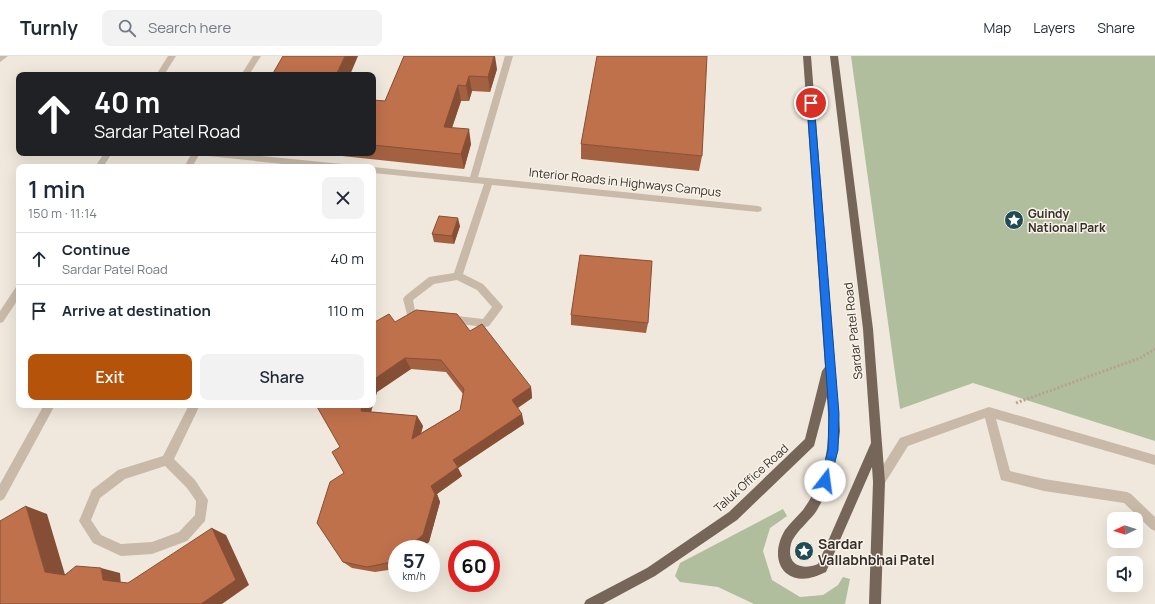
<!DOCTYPE html>
<html lang="en">
<head>
<meta charset="utf-8">
<style>
  body { margin:0; font-family:Manrope,sans-serif; background:#f2f2f3; color:#1f2937; height:100vh; display:flex; flex-direction:column; font-size:15px; white-space:nowrap }
  * { box-sizing:border-box; margin:0 }
  p { font-size:13px; color:#747a83 }
  .icon { flex:none; width:22px; height:22px; fill:none; stroke:currentColor; stroke-width:2; stroke-linecap:round; stroke-linejoin:round }
  .map { position:relative; flex:1; overflow:hidden }
  .panel { position:absolute; left:16px; top:108px; width:360px; height:244px; display:flex; flex-direction:column; background:#fff; border-radius:8px; box-shadow:0 4px 16px #0002 }
  .panel>* { flex:none }
  .guide { position:absolute; left:16px; top:16px; width:360px; height:84px; border-radius:8px; box-shadow:0 4px 16px #0002; background:#202124; color:#fff; overflow:hidden }
  .needle { width:26px; rotate:266deg }
  .buttons { position:absolute; left:1107px; top:456px; display:grid; gap:8px }
  .buttons a { display:grid; place-items:center; width:36px; height:36px; border-radius:8px; background:#fff; box-shadow:0 4px 16px #0002; font-size:20px }
  .speed { position:absolute; left:388px; top:484px; display:flex; gap:8px; font-size:20px; font-weight:700; text-align:center }
  .speed>* { display:grid; place-content:center; width:52px; height:52px; border-radius:50%; background:#fff; box-shadow:0 4px 16px #0002; line-height:1 }
  .speed small { font-size:10px; font-weight:400 }
  .speed .limit { border:6px solid #d22; background:#fff; color:#111 }
  .pin { position:absolute; display:grid; place-items:center; width:34px; height:34px; color:#fff; margin:-17px; border:2px solid #fff; border-radius:50%; box-shadow:0 1px 4px #0007 }
  .me { position:absolute; width:44px; margin:-22px; rotate:15deg; stroke-linejoin:round; filter:drop-shadow(0 0 3px #0008) }
  .turn { display:flex; align-items:center; gap:14px; height:84px; padding:0 12px; font-size:18px }
  .turn .icon { width:52px; height:52px; stroke-width:2.5 }
  .turn b { display:block; font-size:28px; line-height:34px }
  .round { display:grid; place-items:center; flex:none; width:42px; height:42px; border-radius:8px; background:#f2f2f3 }
  .summary { display:flex; align-items:center; justify-content:space-between; height:68px; padding:0 12px }
  h1 { font-size:24px; font-weight:600; line-height:30px }
  .action { display:flex; gap:8px; margin-top:auto; padding:8px 12px }
  .action a { flex:1; height:46px; border-radius:8px; background:#b45309; color:#fff; font-size:16px; font-weight:600; line-height:46px; text-align:center }
  .action a+a { background:#f2f2f3; color:#1f2937 }
  ul { padding:0; list-style:none }
  li { display:flex; align-items:center; gap:12px; height:52px; padding:0 12px; border-top:1px solid #e0e1e3 }
  li div { flex:1 }
  li b { display:block; font-size:15px }
  li em { font-style:normal }
  header { display:flex; align-items:center; gap:24px; box-sizing:border-box; height:56px; padding:0 20px; background:#fff; border-bottom:1px solid #e0e1e3 }
  header strong { font-size:19px }
  nav { display:flex; gap:22px; margin-inline-start:auto; font-size:14px }
  .search { width:280px; height:36px; background:#f2f2f3; display:flex; align-items:center; gap:10px; box-sizing:border-box; padding:0 14px; border-radius:8px; color:#747a83; font-size:15px }
  .map>svg:first-child { display:block }
  .green { fill:#b0be9d }
  .lines { fill:none; stroke-linecap:round; stroke-linejoin:round }
  .path { stroke:#b3a393; stroke-width:3; stroke-dasharray:2 2; stroke-linecap:butt }
  .minor { fill:#c8b9a8; fill-rule:evenodd }
  .major { fill:#76665a; fill-rule:evenodd }
  .wall { fill:#a46141; fill-rule:evenodd }
  .shaded-wall { fill:#864f35 }
  .building { fill:#bf714c; stroke:#864f35 }
  .route { fill:#1a73e8; stroke:#114b97 }
  .labels { text-anchor:middle; dominant-baseline:central; stroke-width:3; stroke-linejoin:round; paint-order:stroke }
  .street-label { font-size:12px; fill:#352d28; stroke:#f8f2e8 }
  .poi-label { font-size:12px; font-weight:bold; fill:#352d28; stroke:#f8f2e8; text-anchor:start }
  .near-poi-label { font-size:14px; font-weight:bold; fill:#352d28; stroke:#f8f2e8; text-anchor:start }
</style>
</head>
<body>
<header>
<strong>Turnly</strong>
<div class="search"><svg class="icon" aria-label="search" viewBox="0 0 24 24"><circle cx="10" cy="10" r="6"/><path d="M15 15l6 6"/></svg>Search here</div>
<nav><a>Map</a><a>Layers</a><a>Share</a></nav>
</header>
<div class="map">
<svg width="1155" height="548" viewBox="0 0 1155 548">
  <rect width="100%" height="100%" fill="#f0e8dc"/>
  <path class="green" d="M851,0H1155V385L973,327L900,353Z
    M783,453L787,460L770,472L763,495L772,524L800,541L823,539L838,529L843,521L850,523L845,548H754L718,531L680,526L675,520L680,507Z"/>
  <g class="lines">
    <path class="path" d="M1016,347L1140,302L1155,293"/>
    <path class="minor" d="M0,0H8L0,6Z
      M168,0H176L164,19H156Z
      M253,0H261L249,19H241Z
      M505,0H513L478,121L758,150L761,151L762,153L761,155L758,156L492,129L463,218L483,228L501,248L503,251L501,254L489,270L485,271L408,262L403,243L405,240L429,221L454,217L484,128L373,117V111L470,121ZM457,224L477,234L492,251L483,263L415,255L413,244L434,228Z
      M104,97H112L103,111H95Z
      M192,97H231L342,108L346,111H311L199,99L192,111H184Z
      M19,230V242L3,266L0,267V255L16,231Z
      M44,349H55L4,443L0,445V428Z
      M189,349H200L174,403L195,424L208,444L205,465L187,485L152,498L121,500L93,487L79,465L92,434L118,414L163,400ZM165,410L187,432L196,445L195,459L179,476L152,486L121,488L101,479L91,464L100,442L125,423Z
      M989,351L1155,399V409L996,363L1010,415L1044,423L1127,436L1131,438L1155,461V475L1151,473L1124,447L1044,435L1001,424L985,362L908,390L883,430L879,432L875,430L873,426L875,422L900,382Z"/>
    <path class="major" d="M803,0H811L840,375C837,402 832,430 817,454C811,464 794,477 791,488C786,508 800,515 818,508L871,387L863,273L830,0H838L873,273L885,426L881,548H869L873,426L872,411L826,516C813,522 799,527 786,517C774,506 777,487 785,474C790,467 797,461 803,454C811,443 817,431 821,419C830,391 829,369 827,341L814,390L737,464L655,520L603,548H584L586,544L647,512L729,456L805,383L822,315L825,311Z"/>
  </g>
  <path class="wall" d="M404,0L497,13L490,36L472,35L469,45H461L452,72L471,88L464,113L342,100L340,97H373V44L385,45Z
    M581,88L702,100L699,115L581,103Z
    M460,170L454,188L434,186L432,178Z
    M571,259L648,267L646,277L571,269Z
    M395,266L470,275L531,331L532,342L518,352L524,368L458,412L462,420L437,438L440,446L429,486L420,493H397L395,513L375,516L352,512L343,506L344,417L340,391ZM411,313L446,316L463,338L460,354L421,377L423,370L417,360L371,356L377,336Z"/>
  <path class="shaded-wall" d="M345,0H358L350,19H336Z
    M494,0H495L497,13L490,36L488,21Z
    M469,20L472,35L469,45L466,30Z
    M458,29L461,45L447,86L444,71Z
    M469,73L471,88L464,113L461,98Z
    M458,162L460,170L454,188L452,180Z
    M405,302L411,313L377,336L368,365L361,355L362,349H373V324Z
    M531,331L532,342L514,354L512,344Z
    M522,358L524,368L458,412L462,420L437,438L440,446L429,486L420,493H405L431,430L453,404Z
    M417,360L423,370L417,393L412,383Z
    M26,450L47,458L66,522L45,516Z
    M212,472L226,479L249,529L222,548H201Z
    M397,500V511L395,513L387,507Z
    M101,512L120,517L121,529L103,524Z"/>
  <path class="building" d="M283,0H345L336,19H272Z
    M404,0H494L488,21L469,20L466,30L458,29L444,71L469,73L461,98L373,89V44L385,45Z
    M597,0H707L702,100L581,88Z
    M439,160L458,162L452,180L432,178Z
    M580,199L652,205L648,267L571,259Z
    M416,254L457,258L470,275L482,268L531,331L512,344L522,358L453,404L458,411L431,430L435,438L423,479L405,493H397V500L387,507L367,511L343,506L317,467L330,426L344,417L332,396L340,391L316,349H362L361,355L417,360L412,383L460,354L464,333L441,304L405,302L373,324V267L389,258L395,266Z
    M26,450L45,516L65,519L76,510L101,512L103,524L128,527L212,472L236,524L201,548H0V465Z"/>
  <path class="route" d="M811,44L814,47L839,358L838,394L830,425L829,428L825,430L821,428L820,425L828,394L829,358L807,47Z"/>
  <defs>
    <g id="sight-disc" transform="scale(1)"><circle r="9.5" fill="#204c54" stroke="#f8f2e8"/><path d="M0-6L1.8-2.2L6-1.7L2.9 1.2L3.7 5.4L0 3.3L-3.7 5.4L-2.9 1.2L-6-1.7L-1.8-2.2Z" fill="#fff"/></g>
  </defs>
  <g fill-rule="evenodd">
    <use href="#sight-disc" x="1014" y="164"/>
    <use href="#sight-disc" x="804" y="495"/>
  </g>
  <g class="labels">
    <g class="street-label">
      <text transform="translate(625 126) rotate(6)">Interior Roads in Highways Campus</text>
      <text transform="translate(853 275) rotate(-96)">Sardar Patel Road</text>
      <text transform="translate(751 422) rotate(-42)">Taluk Office Road</text>
    </g>
    <g class="poi-label">
      <text x="1028" y="157">Guindy<tspan x="1028" dy="14">National Park</tspan></text>
    </g>
    <g class="near-poi-label">
      <text x="818" y="487">Sardar<tspan x="818" dy="16">Vallabhbhai Patel</tspan></text>
    </g>
  </g>
</svg>
<div class="buttons">
<a><svg class="needle" viewBox="-14 -14 28 28"><path d="M0-13l5 13h-10z" fill="#e53935"/><path d="M0 13l5-13h-10z" fill="#747a83"/></svg></a>
<a><svg class="icon" aria-label="sound" viewBox="0 0 24 24"><path d="M4 9h4l5-4v14l-5-4H4zM17 9q2 3 0 6"/></svg></a>
</div>
<div class="speed"><div>57<small>km/h</small></div><div class="limit">60</div></div>
<div class="pin" style="left:811px;top:47px;background:#d93025"><svg class="icon" aria-label="arrive" viewBox="0 0 24 24"><path d="M6 21V4h12l-3 4 3 4H6"/></svg></div>
<svg class="me" style="left:825px;top:425px" viewBox="-20 -20 40 40"><circle r="19" fill="#fff"/><path d="M0-13L10 11 0 6-10 11z" fill="#1a73e8"/></svg>
<div class="guide">
<div class="turn"><svg class="icon" aria-label="ahead" viewBox="0 0 24 24"><path d="M12 20V5M6 11l6-6 6 6"/></svg><div><b>40 m</b>Sardar Patel Road</div></div>
</div>
<section class="panel">
<div class="summary"><div><h1>1 min</h1><p>150 m · 11:14</p></div><a class="round"><svg class="icon" aria-label="close" viewBox="0 0 24 24"><path d="M6 6l12 12M18 6L6 18"/></svg></a></div>
<ul>
<li><svg class="icon" aria-label="ahead" viewBox="0 0 24 24"><path d="M12 20V5M6 11l6-6 6 6"/></svg><div><b>Continue</b><p>Sardar Patel Road</p></div><em>40 m</em></li>
<li><svg class="icon" aria-label="arrive" viewBox="0 0 24 24"><path d="M6 21V4h12l-3 4 3 4H6"/></svg><div><b>Arrive at destination</b></div><em>110 m</em></li>
</ul>
<div class="action"><a>Exit</a><a>Share</a></div>
</section>
</div>
</body>
</html>
